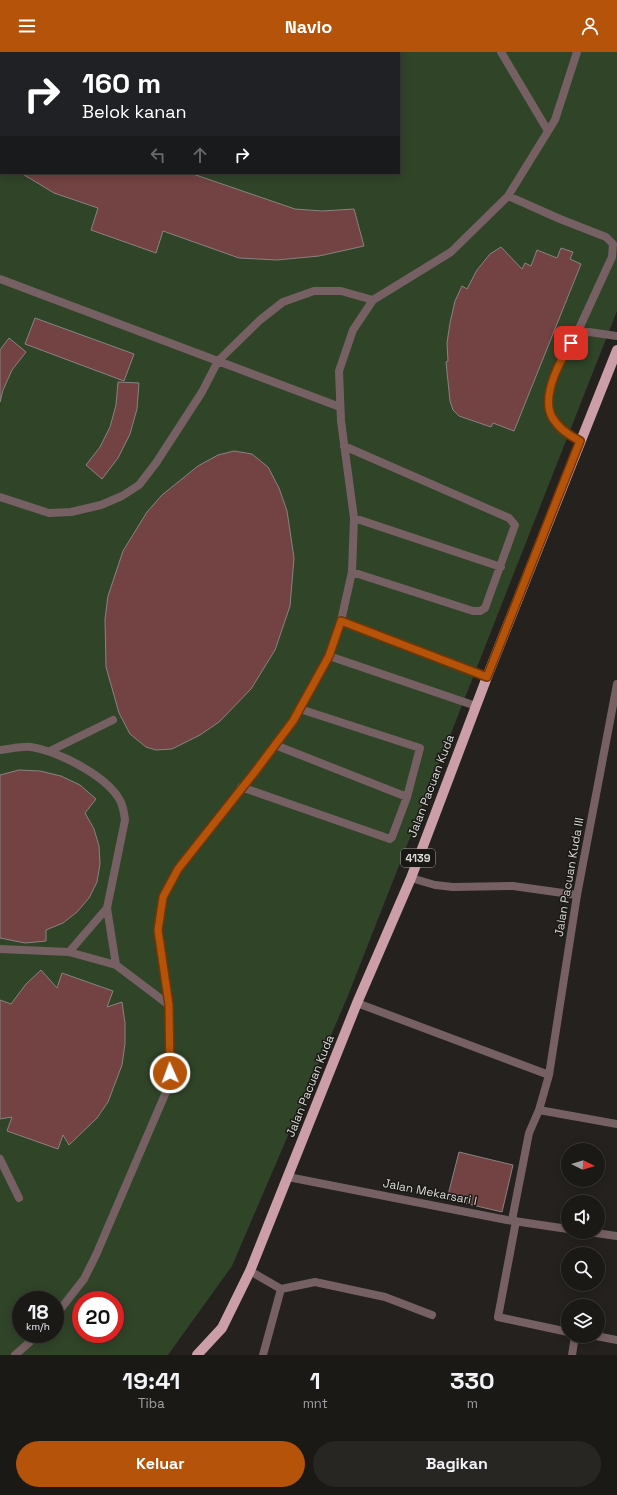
<!DOCTYPE html>
<html lang="id">
<head>
<meta charset="utf-8">
<style>
  body { margin:0; font-family:"Space Grotesk",sans-serif; background:#282623; color:#f1f3f6; height:100vh; display:flex; flex-direction:column; font-size:15px; white-space:nowrap }
  * { box-sizing:border-box; margin:0 }
  p { font-size:13px; color:#a0a0a1 }
  .icon { flex:none; width:22px; height:22px; fill:none; stroke:currentColor; stroke-width:2; stroke-linecap:round; stroke-linejoin:round }
  .map { position:relative; height:1303px; overflow:hidden }
  .sheet { display:flex; flex-direction:column; background:#1b1916; flex:1 }
  .sheet>* { flex:none }
  .guide { position:absolute; left:0px; top:0px; width:400px; height:122px; box-shadow:0 2px 10px #0003,0 0 0 1px #393835; background:#202124; color:#fff; overflow:hidden }
  .needle { width:26px; rotate:95deg }
  .buttons { position:absolute; left:561px; top:1091px; display:grid; gap:8px }
  .buttons a { display:grid; place-items:center; width:44px; height:44px; border-radius:50%; background:#1b1916; box-shadow:0 2px 10px #0003,0 0 0 1px #393835; font-size:20px }
  .speed { position:absolute; left:12px; top:1239px; display:flex; gap:8px; font-size:20px; font-weight:700; text-align:center }
  .speed>* { display:grid; place-content:center; width:52px; height:52px; border-radius:50%; background:#1b1916; box-shadow:0 2px 10px #0003,0 0 0 1px #393835; line-height:1 }
  .speed small { font-size:10px; font-weight:400 }
  .speed .limit { border:6px solid #d22; background:#fff; color:#111 }
  .pin { position:absolute; display:grid; place-items:center; width:34px; height:34px; color:#fff; margin:-17px; border-radius:8px; box-shadow:0 2px 6px #0006 }
  .me { position:absolute; width:44px; margin:-22px; rotate:358deg; stroke-linejoin:round; filter:drop-shadow(0 0 3px #0008) }
  .turn { display:flex; align-items:center; gap:14px; height:84px; padding:0 16px; font-size:18px }
  .turn .icon { width:52px; height:52px; stroke-width:2.5 }
  .turn b { display:block; font-size:28px; line-height:34px }
  .lanes { display:flex; align-items:center; height:38px; padding:0 16px; background:#0003; justify-content:center; gap:20px; direction:ltr }
  .lanes .off { opacity:.35 }
  .eta { display:flex; justify-content:space-evenly; align-items:center; height:68px; text-align:center }
  .eta b { font-size:24px; font-weight:700; line-height:28px }
  .primary-button { display:flex; gap:8px; margin-top:auto; padding:8px 16px }
  .primary-button a { flex:1; height:46px; border-radius:24px; background:#b45309; color:#fff; font-size:16px; font-weight:700; line-height:46px; text-align:center }
  .primary-button a+a { background:#282623; color:#f1f3f6 }
  header { display:flex; justify-content:space-between; align-items:center; height:52px; padding:0 16px; background:#b45309; color:#fff; font-size:18px; font-weight:700 }
  .map>svg:first-child { display:block }
  .green { fill:#304428; fill-rule:evenodd }
  .building { fill:#724342; stroke:#888382 }
  .lines { fill:none; stroke-linecap:round; stroke-linejoin:round }
  .lane { stroke:#766064; stroke-width:8 }
  .street { stroke:#766064; stroke-width:8 }
  .primary { stroke:#cc9ea7; stroke-width:10 }
  .route-casing { stroke:#753606; stroke-width:10 }
  .route { stroke:#b45309; stroke-width:7 }
  .labels { text-anchor:middle; dominant-baseline:central; stroke-width:3; stroke-linejoin:round; paint-order:stroke }
  .shield { fill:#1a1815; stroke:#a2a09e; stroke-width:1 }
  .shield-label { font-size:11px; font-weight:bold; fill:#dcdbd9 }
  .street-label { font-size:12px; fill:#dcdbd9; stroke:#1a1815 }
</style>
</head>
<body>
<header><svg class="icon" aria-label="menu" viewBox="0 0 24 24"><path d="M4 6h16M4 12h16M4 18h16"/></svg>Navio<svg class="icon" aria-label="person" viewBox="0 0 24 24"><circle cx="12" cy="8" r="4"/><path d="M4 21q1-7 8-7t8 7"/></svg></header>
<div class="map">
<svg width="617" height="1303" viewBox="0 0 617 1303">
  <rect width="100%" height="100%" fill="#24211e"/>
  <path class="green" d="M0,0H617V259L347,946L232,1214L168,1303H0ZM1,1H399V121H1ZM21,1248H55V1282H21ZM81,1248H115V1282H81Z"/>
  <path class="building" d="M0,52H1V106L0,105Z
    M21,121H190L295,157L322,159L354,157L364,194L319,204L277,208L239,206L163,179L156,201L91,178L98,156L54,141Z
    M501,195L522,217L525,211L531,214L537,198L557,206L561,196L573,200L570,207L581,212L514,379L493,371L491,375L459,364L453,358L450,349L446,310L448,309L447,291L450,271L455,249L462,234L467,237L477,218L490,202Z
    M35,266L134,302L124,329L25,292Z
    M9,286L26,300L12,318L3,338L0,350V298Z
    M118,330L139,331L137,357L130,382L118,406L102,427L86,413L100,395L110,375L116,353Z
    M234,399L252,402L268,415L279,436L287,459L294,506L290,554L275,598L251,637L219,670L200,683L172,697L156,698L146,695L130,682L119,661L106,615L105,567L108,544L123,499L147,460L162,443L198,414L218,403Z
    M19,718L40,719L61,724L80,733L96,747L85,761L94,777L99,794L100,812L97,830L89,846L77,860L63,871L46,878V889L25,891L0,886V723Z
    M41,918L57,936L62,921L113,939L107,955L122,950L125,971V992L122,1013L108,1050L97,1066L69,1093L63,1083L58,1097L7,1079L12,1065L0,1067V948L11,952L26,932Z
    M459,1100L513,1113L502,1160L447,1147Z"/>
  <g class="lines">
    <path class="lane" d="M501,0L548,79
      M508,144L560,167L606,185L613,192L612,205L577,281
      M0,227L340,355
      M580,389C569,384 557,376 552,365C540,339 564,302 577,281L589,280L617,284
      M344,394L509,466L515,473L485,556L480,559H473L352,520
      M0,445L49,461L71,460L101,453L122,444L139,433L156,411L202,340L218,309L260,268L283,250L314,239H341L373,248
      M354,466L501,515
      M341,569L487,625
      M329,604L476,654
      M275,693L407,745
      M0,698C10,697 21,694 31,695C57,699 103,722 118,745C123,752 124,760 125,768L107,856L116,913
      M50,699L113,668
      M241,735L390,787L392,785L407,745L420,696L300,657
      M411,826L435,833L453,835L513,834L577,843
      M0,897L69,900L116,913L169,953
      M69,900L107,856
      M0,1107L19,1146
      M55,1264L84,1227L96,1203L166,1040L170,1021L169,953L158,878L163,845L178,817L254,721L293,669L329,604L341,569L352,520L354,466L341,369L339,319L353,278L373,248L451,200L508,144L555,68L577,0
      M15,1303L39,1282"/>
    <path class="street" d="M357,951L549,1023
      M539,1058L617,1072
      M288,1125L507,1168L568,1177
      M512,1168L529,1081L539,1058L549,1023L577,843L617,632
      M516,1169L498,1265L568,1280
      M589,1180L617,1184
      M250,1219L281,1237L263,1303
      M281,1237L315,1230L385,1245L432,1263
      M596,1284L617,1288
      M572,1303L575,1284"/>
    <path class="primary" d="M197,1303L222,1276L250,1219L357,951L411,826L487,625L617,298"/>
  </g>
  <g class="lines">
    <g class="route-casing">
      <path id="route" d="M170,1021L169,953L158,878L163,845L178,817L254,721L293,669L329,604L341,569L487,625L580,389C569,383 559,377 552,365C541,344 560,309 571,291"/>
    </g>
    <use href="#route" class="route"/>
  </g>
  <g class="labels">
    <rect class="shield" x="401" y="797" width="34" height="18" rx="3"/>
    <g class="shield-label">
      <text x="418" y="806">4139</text>
    </g>
    <g class="street-label">
      <text transform="translate(431 734) rotate(-69)">Jalan Pacuan Kuda</text>
      <text transform="translate(569 825) rotate(-80)">Jalan Pacuan Kuda III</text>
      <text transform="translate(310 1034) rotate(-68)">Jalan Pacuan Kuda</text>
      <text transform="translate(430 1140) rotate(11)">Jalan Mekarsari I</text>
    </g>
  </g>
</svg>
<div class="buttons">
<a><svg class="needle" viewBox="-14 -14 28 28"><path d="M0-13l5 13h-10z" fill="#e53935"/><path d="M0 13l5-13h-10z" fill="#a0a0a1"/></svg></a>
<a><svg class="icon" aria-label="sound" viewBox="0 0 24 24"><path d="M4 9h4l5-4v14l-5-4H4zM17 9q2 3 0 6"/></svg></a>
<a><svg class="icon" aria-label="search" viewBox="0 0 24 24"><circle cx="10" cy="10" r="6"/><path d="M15 15l6 6"/></svg></a>
<a><svg class="icon" aria-label="layers" viewBox="0 0 24 24"><path d="M12 4l9 5-9 5-9-5zM3 14l9 5 9-5"/></svg></a>
</div>
<div class="speed"><div>18<small>km/h</small></div><div class="limit">20</div></div>
<div class="pin" style="left:571px;top:291px;background:#d93025"><svg class="icon" aria-label="arrive" viewBox="0 0 24 24"><path d="M6 21V4h12l-3 4 3 4H6"/></svg></div>
<svg class="me" style="left:170px;top:1021px" viewBox="-20 -20 40 40"><circle r="17" fill="#b45309" stroke="#fff" stroke-width="3"/><path d="M0-11L8 9 0 5-8 9z" fill="#fff"/></svg>
<div class="guide">
<div class="turn"><svg class="icon" aria-label="right" viewBox="0 0 24 24"><path d="M7 20v-9h11M14 6l5 5-5 5"/></svg><div><b>160 m</b>Belok kanan</div></div>
<div class="lanes"><svg class="icon off" aria-label="left" viewBox="0 0 24 24"><path d="M17 20v-9H6M10 6l-5 5 5 5"/></svg><svg class="icon off" aria-label="ahead" viewBox="0 0 24 24"><path d="M12 20V5M6 11l6-6 6 6"/></svg><svg class="icon" aria-label="right" viewBox="0 0 24 24"><path d="M7 20v-9h11M14 6l5 5-5 5"/></svg></div>
</div>
</div>
<section class="sheet">
<div class="eta">
<div><b>19:41</b><p>Tiba</p></div>
<div><b>1</b><p>mnt</p></div>
<div><b>330</b><p>m</p></div>
</div>
<div class="primary-button"><a>Keluar</a><a>Bagikan</a></div>
</section>
</body>
</html>
